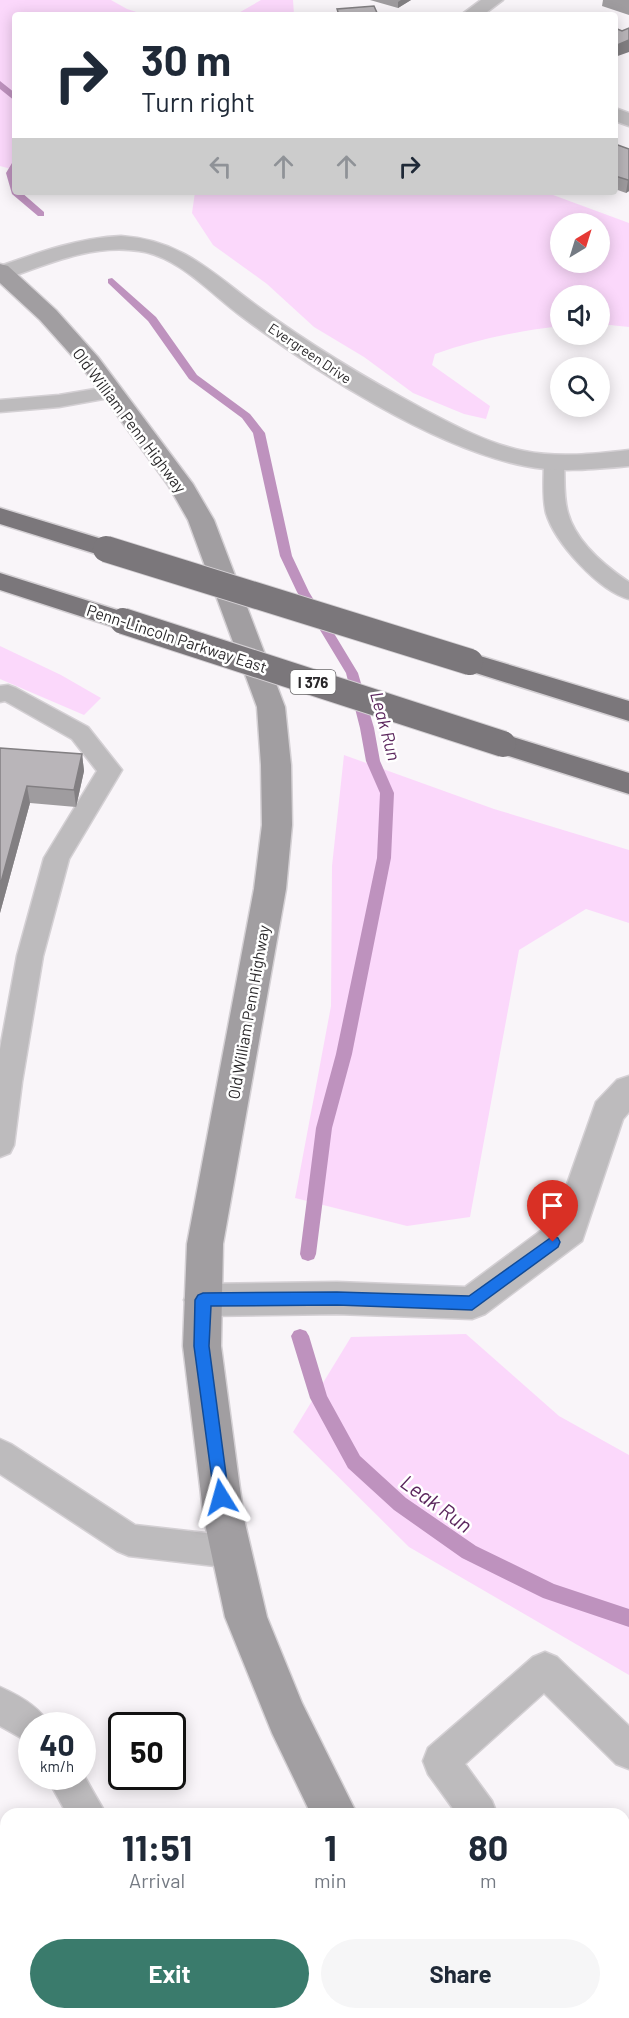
<!DOCTYPE html>
<html lang="en">
<head>
<meta charset="utf-8">
<style>
  body { margin:0; font-family:Barlow,sans-serif; background:#f6f6f7; color:#1f2937; height:100vh; display:flex; flex-direction:column; font-size:22px; white-space:nowrap }
  * { box-sizing:border-box; margin:0 }
  p { font-size:20px; color:#747a83 }
  .icon { flex:none; width:33px; height:33px; fill:none; stroke:currentColor; stroke-width:2; stroke-linecap:round; stroke-linejoin:round }
  .map { position:relative; flex:1; overflow:hidden }
  .drawer { position:absolute; left:0px; top:1808px; width:630px; height:212px; display:flex; flex-direction:column; background:#fff; border-radius:18px 18px 0 0; box-shadow:0 3px 15px #0003 }
  .drawer>* { flex:none }
  .top-card { position:absolute; left:12px; top:12px; width:606px; height:183px; border-radius:6px; box-shadow:0 3px 15px #0003; background:#fff; color:#1f2937; overflow:hidden }
  .needle { width:39px; rotate:38deg }
  .controls { position:absolute; left:550px; top:213px; display:grid; gap:12px }
  .controls a { display:grid; place-items:center; width:60px; height:60px; border-radius:50%; background:#fff; box-shadow:0 3px 15px #0003; font-size:30px }
  .speed { position:absolute; left:18px; top:1712px; display:flex; gap:12px; font-size:30px; font-weight:700; text-align:center }
  .speed>* { display:grid; place-content:center; width:78px; height:78px; border-radius:50%; background:#fff; box-shadow:0 3px 15px #0003; line-height:1 }
  .speed small { font-size:15px; font-weight:400 }
  .speed .limit { border:3px solid #111; border-radius:9px; background:#fff; color:#111 }
  .pin { position:absolute; display:grid; place-items:center; width:51px; height:51px; color:#fff; margin:-62px -26px; border-radius:50% 50% 50% 0; rotate:-45deg; box-shadow:0 0 6px #0007 }
  .pin .icon { rotate:45deg }
  .me { position:absolute; width:66px; margin:-33px; rotate:352deg; stroke-linejoin:round; filter:drop-shadow(0 0 4px #0008) }
  .turn { display:flex; align-items:center; gap:21px; height:126px; padding:0 30px; font-size:27px }
  .turn .icon { width:78px; height:78px; stroke-width:2.5 }
  .turn b { display:block; font-size:42px; line-height:51px }
  .lanes { display:flex; align-items:center; height:57px; padding:0 30px; background:#0003; justify-content:center; gap:30px; direction:ltr }
  .lanes .off { opacity:.35 }
  .eta { display:flex; justify-content:space-evenly; align-items:center; height:102px; text-align:center }
  .eta b { font-size:36px; font-weight:700; line-height:42px }
  .action { display:flex; gap:12px; margin-top:auto; padding:12px 30px }
  .action a { flex:1; height:69px; border-radius:36px; background:#3a7b6c; color:#fff; font-size:24px; font-weight:700; line-height:69px; text-align:center }
  .action a+a { background:#f6f6f7; color:#1f2937 }
  .map>svg:first-child { display:block }
  .green { fill:#fbd8fb; fill-rule:evenodd }
  .lines { fill:none; stroke-linecap:round; stroke-linejoin:round }
  .stream { fill:#be92be; fill-rule:evenodd }
  .lane-casing { stroke:#d4d0d4; stroke-width:3 }
  .street-casing { stroke:#d4d0d4; stroke-width:3 }
  .secondary-casing { stroke:#d4d0d4; stroke-width:3 }
  .highway-casing { stroke:#d4d0d4; stroke-width:3 }
  .lane { fill:#bdbbbd; fill-rule:evenodd }
  .street { fill:#bdbbbd; fill-rule:evenodd }
  .secondary { fill:#a19ea1; fill-rule:evenodd }
  .highway { fill:#7b777b; fill-rule:evenodd }
  .highway-bridge-casing { stroke:#d4d0d4; stroke-width:28; stroke-linecap:butt }
  .highway-bridge { stroke:#7b777b; stroke-width:26 }
  .wall { fill:#9f9c9f }
  .shaded-wall { fill:#827f82 }
  .building { fill:#b9b5b9; stroke:#827f82; stroke-width:1.5 }
  .route { fill:#1a73e8; stroke:#114b97; stroke-width:1.5 }
  .labels { text-anchor:middle; dominant-baseline:central; stroke-width:5; stroke-linejoin:round; paint-order:stroke }
  .far-street-label { font-size:14px; fill:#2a282a; stroke:#fff }
  .shield { fill:#fff; stroke:#6a686a; stroke-width:1.5 }
  .shield-label { font-size:15px; font-weight:bold; fill:#2a282a }
  .street-label { font-size:16px; fill:#2a282a; stroke:#fff }
  .water-label { font-size:18px; font-style:italic; fill:#5b265d; stroke:#fff }
  .near-water-label { font-size:21px; font-style:italic; fill:#5b265d; stroke:#fff }
</style>
</head>
<body>
<div class="map">
<svg width="629" height="2018" viewBox="0 0 629 2018">
  <rect width="100%" height="100%" fill="#f9f5f9"/>
  <path class="green" d="M0,0H111L127,9L146,15H15V170L0,166Z
    M261,0H293L294,15H235Z
    M195,192H545L629,223V327L600,324V296H561V326C517,331 476,340 435,354L432,365L490,406L486,419L464,414L413,393L364,357L314,327L267,284L213,245L192,213ZM561,224H600V262H561Z
    M0,646L61,675L101,698L84,715L0,679Z
    M344,755L494,809L629,850V923L586,909L519,950L470,1217L407,1226L295,1198L331,1006L332,866Z
    M466,1334L559,1416L629,1455V1675L409,1547L293,1432L351,1337Z"/>
  <g class="lines">
    <path class="stream" d="M0,81L15,93V101L0,89Z
      M15,162V192H21L44,212V216H38L12,194L6,173L12,163Z
      M112,278L156,317L197,375L250,414L265,433L292,556L309,592L358,673L374,728L380,761L394,793L391,858L352,1054L332,1128L316,1254L314,1259L308,1261L302,1259L300,1254L316,1128L336,1054L377,858L380,793L366,761L360,728L346,673L297,592L280,556L253,433L242,418L189,379L148,321L108,283V279Z
      M300,1329L306,1331L309,1336L327,1396L360,1456L406,1498L476,1546L554,1584L629,1609V1627L543,1598L462,1558L394,1510L348,1468L310,1398L291,1336L294,1331Z"/>
    <g class="lane-casing">
      <path id="lane" d="M113,386L120,388L123,392L120,396L59,407L0,412V400L59,395Z
        M554,455L561,457L564,461C565,478 563,496 568,513C576,542 605,566 629,582V599C599,591 555,543 546,513C542,496 544,478 544,461L547,457Z
        M8,685L16,688L88,727L122,770L69,859L43,956L22,1082L14,1145L10,1153L0,1157V1049L17,956L44,858L97,771L72,739L5,701L0,702V686Z
        M0,1439L11,1444L135,1525L232,1536L244,1541L249,1552L244,1563L232,1568L129,1556L117,1551L0,1474Z
        M545,1652L557,1657L629,1726V1769L616,1764L544,1693L465,1764L492,1801L497,1814H457L428,1774L423,1761L428,1748L533,1657Z
        M0,1687C18,1695 41,1707 49,1725H32V1744L0,1726Z
        M82,1772L106,1814H67L46,1776H82Z
        M629,1839V1877L624,1879V1841Z
        M196,2013H235L237,2018H198Z"/>
    </g>
    <g class="street-casing">
      <path id="street" d="M481,0H503L483,15H461Z
        M615,108L629,113V126L615,121Z
        M121,236C183,240 213,274 260,308C312,346 367,379 423,409C455,426 489,444 524,451C558,458 595,454 629,450V466C595,469 559,473 525,466C433,448 316,372 241,316C211,294 178,256 139,251C95,244 52,262 11,277L0,278V266C40,252 79,238 121,236Z
        M629,1076V1112L623,1119L582,1241L485,1314L472,1319L337,1314L203,1316L190,1311L184,1300L190,1289L203,1284L337,1282L465,1287L554,1221L596,1102L617,1080Z"/>
    </g>
    <g class="secondary-casing">
      <path id="secondary" d="M0,264L8,266L56,310L98,357L193,484L214,520L285,707L291,765L292,825L286,889L223,1244L221,1346L244,1519L267,1617L302,1703L357,1814H311L272,1733L225,1617L204,1519L183,1346L187,1244L254,889L262,825L261,765L257,707L188,520L168,485L82,367L40,320L0,283Z
        M440,2013H490L492,2018H442Z"/>
    </g>
    <g class="highway-casing">
      <path id="highway" d="M0,508L115,543L119,549L115,555L106,557L0,524Z
        M0,573L133,615L137,621L133,627L123,630L0,590Z
        M470,653L629,701V721L460,668L456,662L460,656Z
        M503,734L629,773V794L493,751L488,744L493,737Z"/>
    </g>
    <use href="#lane" class="lane"/>
    <use href="#street" class="street"/>
    <use href="#secondary" class="secondary"/>
    <use href="#highway" class="highway"/>
    <g class="highway-bridge-casing">
      <path id="highway-bridge" d="M106,549L470,662
        M123,621L503,744"/>
    </g>
    <use href="#highway-bridge" class="highway-bridge"/>
  </g>
  <path class="wall" d="M370,0H411L398,8Z
    M603,0H629V15L602,6Z
    M615,144L629,149V191L626,193L615,189Z
    M0,748L82,754L84,771L76,807L30,803L0,913Z"/>
  <path class="shaded-wall" d="M401,0H411L398,8V2Z
    M629,40V52L615,57V46Z
    M628,180H629V191L626,193Z
    M82,754L84,771L76,807L74,790Z
    M27,786L30,803L0,913V886Z"/>
  <path class="building" d="M374,6L378,15H339L337,9Z
    M615,28L622,31L629,28V40L615,46Z
    M615,144L629,149V180H628L615,176Z
    M0,748L82,754L74,790L27,786L0,886Z"/>
  <path class="route" d="M553,1236L558,1238L560,1242L558,1247L472,1310L337,1305L211,1306L209,1346L229,1497L227,1502L221,1504L215,1502L194,1346L195,1300L198,1295L203,1293L337,1292L469,1296Z"/>
  <g class="labels">
    <g class="far-street-label">
      <text transform="translate(310 353) rotate(34)">Evergreen Drive</text>
    </g>
    <rect class="shield" x="290.5" y="670" width="45" height="24" rx="4.5"/>
    <g class="shield-label">
      <text x="313" y="682">I 376</text>
    </g>
    <g class="street-label">
      <text transform="translate(130 420) rotate(53)">Old William Penn Highway</text>
      <text transform="translate(177 638) rotate(18)">Penn-Lincoln Parkway East</text>
      <text transform="translate(248 1012) rotate(-80)">Old William Penn Highway</text>
    </g>
    <g class="water-label">
      <text transform="translate(386 726) rotate(75)">Leak Run</text>
    </g>
    <g class="near-water-label">
      <text transform="translate(437 1503) rotate(36)">Leak Run</text>
    </g>
  </g>
</svg>
<div class="controls">
<a><svg class="needle" viewBox="-14 -14 28 28"><path d="M0-13l5 13h-10z" fill="#e53935"/><path d="M0 13l5-13h-10z" fill="#747a83"/></svg></a>
<a><svg class="icon" aria-label="sound" viewBox="0 0 24 24"><path d="M4 9h4l5-4v14l-5-4H4zM17 9q2 3 0 6"/></svg></a>
<a><svg class="icon" aria-label="search" viewBox="0 0 24 24"><circle cx="10" cy="10" r="6"/><path d="M15 15l6 6"/></svg></a>
</div>
<div class="speed"><div>40<small>km/h</small></div><div class="limit">50</div></div>
<div class="pin" style="left:553px;top:1242px;background:#d93025"><svg class="icon" aria-label="arrive" viewBox="0 0 24 24"><path d="M6 21V4h12l-3 4 3 4H6"/></svg></div>
<svg class="me" style="left:221px;top:1497px" viewBox="-20 -20 40 40"><path d="M0-17L14 15 0 8-14 15z" fill="#1a73e8" stroke="#fff" stroke-width="4"/></svg>
<div class="top-card">
<div class="turn"><svg class="icon" aria-label="right" viewBox="0 0 24 24"><path d="M7 20v-9h11M14 6l5 5-5 5"/></svg><div><b>30 m</b>Turn right</div></div>
<div class="lanes"><svg class="icon off" aria-label="left" viewBox="0 0 24 24"><path d="M17 20v-9H6M10 6l-5 5 5 5"/></svg><svg class="icon off" aria-label="ahead" viewBox="0 0 24 24"><path d="M12 20V5M6 11l6-6 6 6"/></svg><svg class="icon off" aria-label="ahead" viewBox="0 0 24 24"><path d="M12 20V5M6 11l6-6 6 6"/></svg><svg class="icon" aria-label="right" viewBox="0 0 24 24"><path d="M7 20v-9h11M14 6l5 5-5 5"/></svg></div>
</div>
<section class="drawer">
<div class="eta">
<div><b>11:51</b><p>Arrival</p></div>
<div><b>1</b><p>min</p></div>
<div><b>80</b><p>m</p></div>
</div>
<div class="action"><a>Exit</a><a>Share</a></div>
</section>
</div>
</body>
</html>
